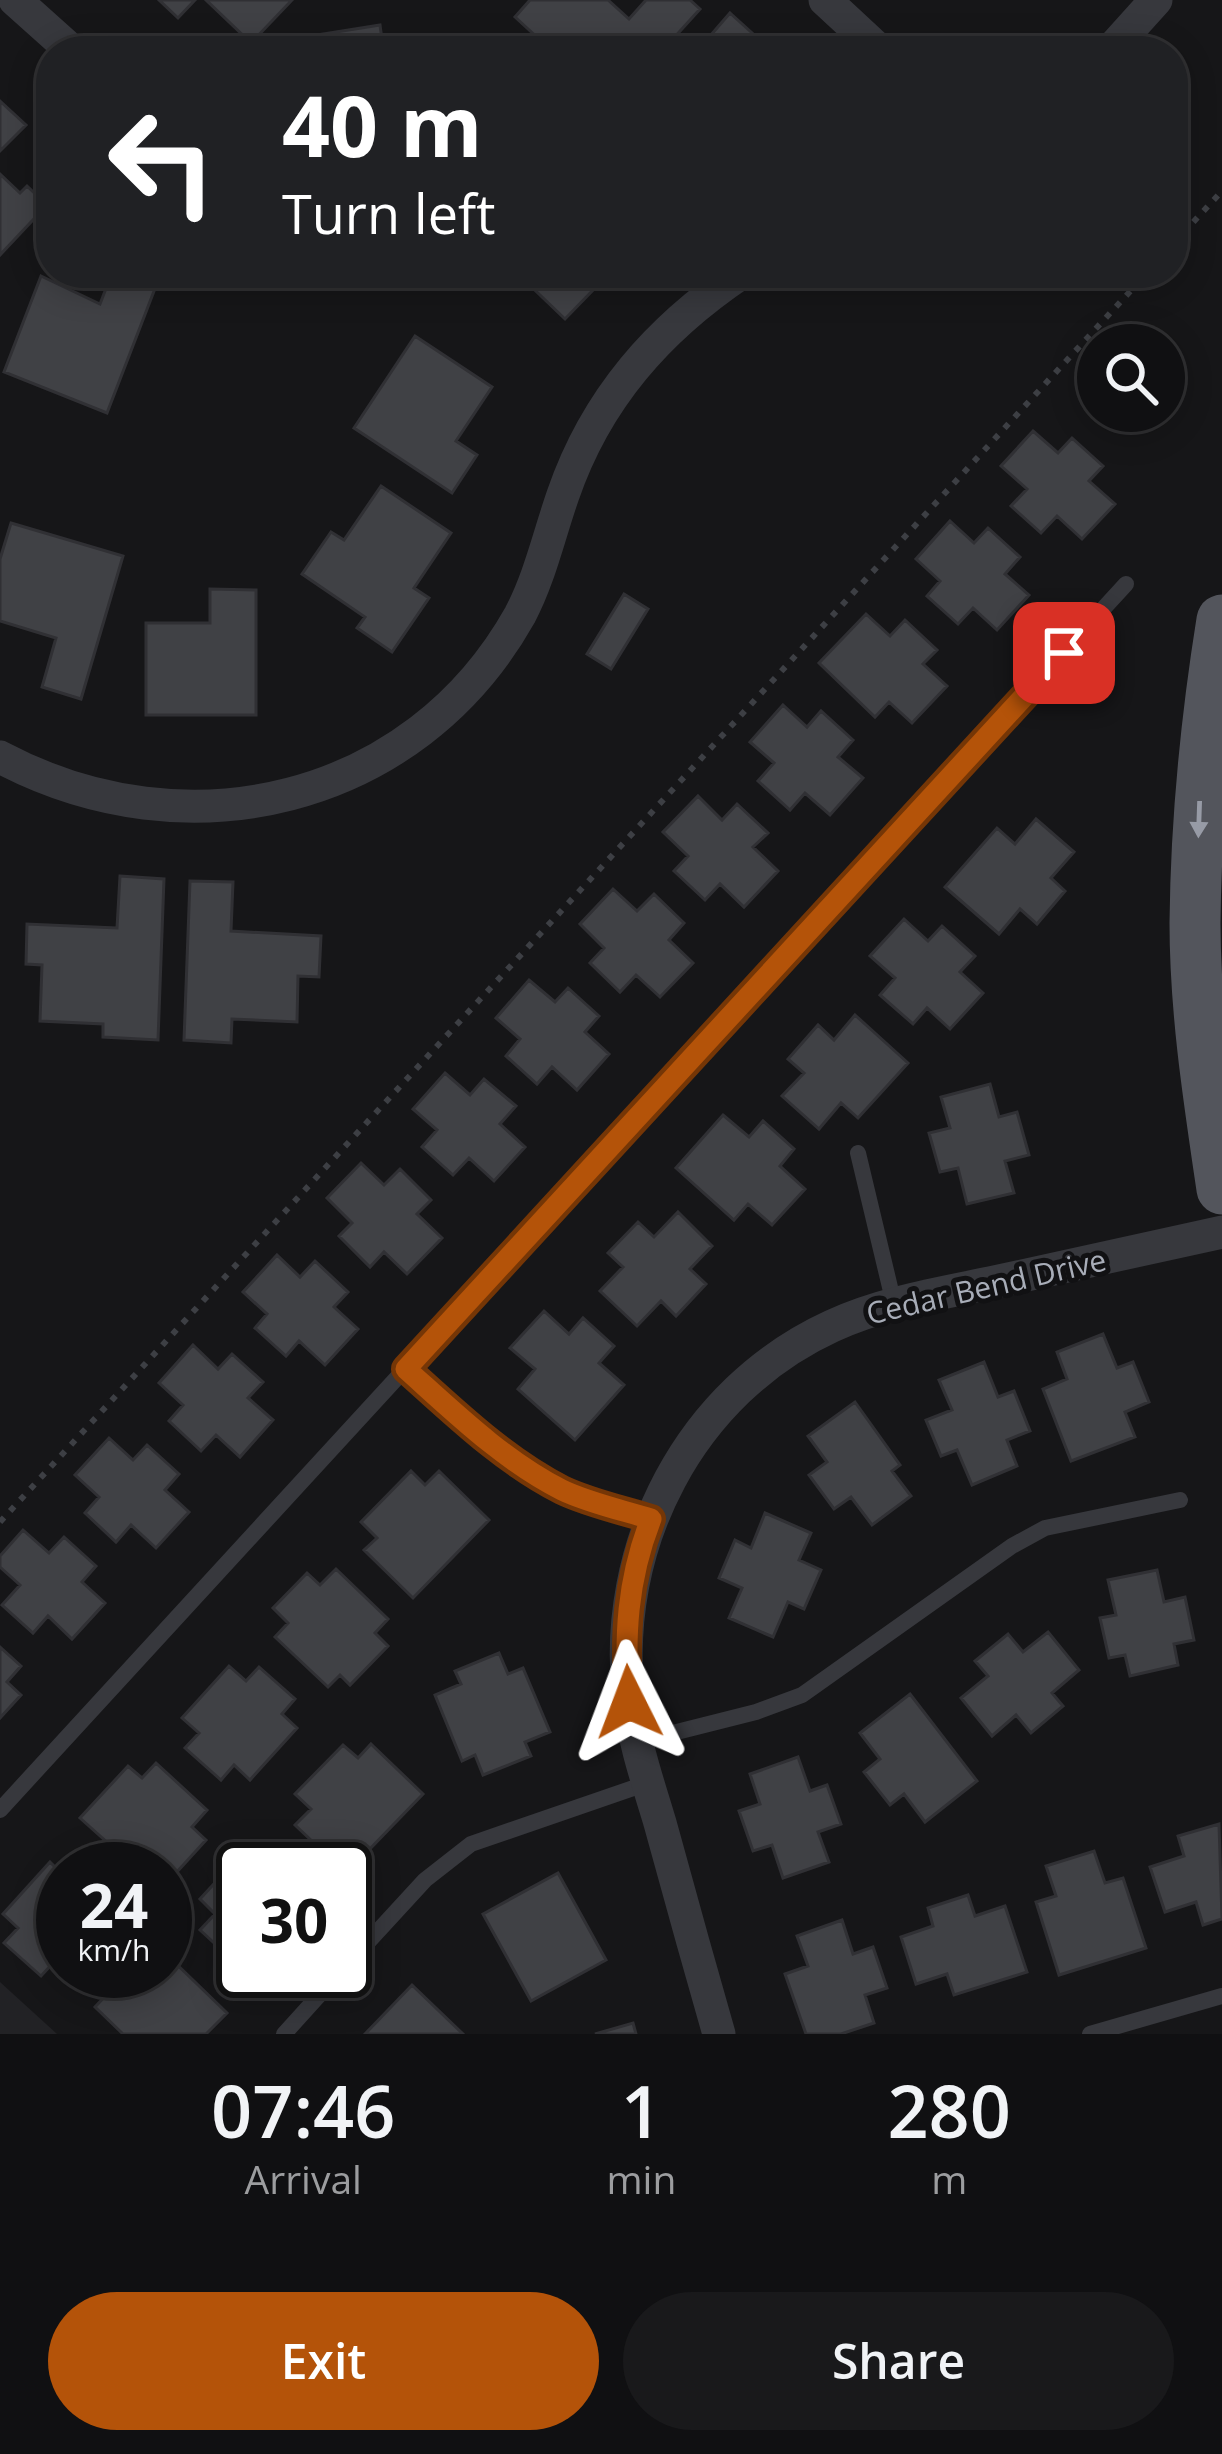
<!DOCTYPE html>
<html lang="en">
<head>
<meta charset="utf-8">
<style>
  body { margin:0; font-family:"Open Sans",sans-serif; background:#19191b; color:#f1f3f6; height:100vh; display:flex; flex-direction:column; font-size:45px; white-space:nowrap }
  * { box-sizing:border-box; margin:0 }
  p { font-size:39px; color:#9c9d9f }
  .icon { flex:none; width:66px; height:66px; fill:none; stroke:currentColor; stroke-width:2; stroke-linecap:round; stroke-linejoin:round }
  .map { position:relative; height:2034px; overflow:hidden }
  .panel { display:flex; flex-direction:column; background:#101012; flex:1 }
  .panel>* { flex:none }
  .banner { position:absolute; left:36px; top:36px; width:1152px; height:252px; border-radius:48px; box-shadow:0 6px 30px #0003,0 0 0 3px #303032; background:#202124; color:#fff; overflow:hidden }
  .tools { position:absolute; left:1077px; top:324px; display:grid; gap:24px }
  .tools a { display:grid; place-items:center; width:108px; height:108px; border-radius:50%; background:#101012; box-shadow:0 6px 30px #0003,0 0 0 3px #303032; font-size:60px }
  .speed { position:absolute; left:36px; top:1842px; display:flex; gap:24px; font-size:60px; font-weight:700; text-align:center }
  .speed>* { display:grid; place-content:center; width:156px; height:156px; border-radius:50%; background:#101012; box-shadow:0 6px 30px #0003,0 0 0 3px #303032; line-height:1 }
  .speed small { font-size:30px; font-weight:400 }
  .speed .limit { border:6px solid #111; border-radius:18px; background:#fff; color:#111 }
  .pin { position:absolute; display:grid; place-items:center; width:102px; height:102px; color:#fff; margin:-51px; border-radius:24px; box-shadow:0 6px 18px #0006 }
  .me { position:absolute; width:132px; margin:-66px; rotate:357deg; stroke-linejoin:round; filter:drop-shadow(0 0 9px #0008) }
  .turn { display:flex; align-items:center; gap:42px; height:252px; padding:0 48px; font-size:54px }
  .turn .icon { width:156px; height:156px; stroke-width:2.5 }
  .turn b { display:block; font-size:84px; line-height:102px }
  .eta { display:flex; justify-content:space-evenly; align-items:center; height:204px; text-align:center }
  .eta b { font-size:72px; font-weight:600; line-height:84px }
  .action { display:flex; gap:24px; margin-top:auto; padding:24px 48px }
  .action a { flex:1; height:138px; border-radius:72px; background:#b45309; color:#fff; font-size:48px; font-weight:600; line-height:138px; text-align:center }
  .action a+a { background:#19191b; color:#f1f3f6 }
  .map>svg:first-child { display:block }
  .built { fill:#222225 }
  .building { fill:#404145; stroke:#303034; stroke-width:3 }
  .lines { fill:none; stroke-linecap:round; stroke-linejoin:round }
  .path { stroke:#3d3f44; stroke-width:6; stroke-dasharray:6 9; stroke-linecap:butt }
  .lane { stroke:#37383d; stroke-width:16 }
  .street { stroke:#37383d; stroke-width:33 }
  .primary { stroke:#53555c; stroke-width:51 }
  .oneway { fill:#979ba6 }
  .route-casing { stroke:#753606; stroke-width:30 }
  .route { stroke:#b45309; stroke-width:21 }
  .labels { text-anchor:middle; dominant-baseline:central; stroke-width:10; stroke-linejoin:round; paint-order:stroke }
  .street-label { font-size:30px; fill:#a8adb8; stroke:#111113 }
</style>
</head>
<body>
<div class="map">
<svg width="1222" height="2034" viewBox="0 0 1222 2034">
  <rect width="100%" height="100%" fill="#161618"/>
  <path class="built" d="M0,1982L57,2034H0Z"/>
  <path class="building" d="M159,0H195L178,18Z
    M206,0H292L251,43Z
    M530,0H608L629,19L646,0H690L700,9L662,51H552L515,17Z
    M730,13L761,41L752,51H697Z
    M380,25L383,47L401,45L402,51H320L317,35Z
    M0,101L26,125L0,151Z
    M0,174L20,193L27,186L47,205L0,255Z
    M112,273H161L107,413L4,372L41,276L100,304Z
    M517,273H581L596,287L565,319Z
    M415,336L492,387L456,441L477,455L452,493L354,428Z
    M1033,431L1058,453L1072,438L1103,466L1089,481L1115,504L1082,539L1057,516L1041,533L1011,506L1027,489L1001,466Z
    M381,486L451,533L414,588L429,598L392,652L357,628L365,617L302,574L331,532L344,540Z
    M950,521L974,543L988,528L1020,557L1005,574L1029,595L997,630L973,608L958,624L927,596L940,581L916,559Z
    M11,523L123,556L81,699L42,687L56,638L0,621V559Z
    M210,589L256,590V715H146V623H210Z
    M624,594L648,609L611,669L587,654Z
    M866,614L890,636L905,620L937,650L923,664L947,686L912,723L889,702L875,717L819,663Z
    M783,705L807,727L821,711L853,740L838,757L863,778L830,815L805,793L790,810L758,781L774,763L750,742Z
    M698,796L722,820L737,804L768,833L753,847L778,871L744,907L720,884L705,900L674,871L688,856L663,832Z
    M1036,819L1074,852L1051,878L1065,891L1037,924L1020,909L999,934L945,887L997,828L1015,844Z
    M120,876L164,879L158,1040L103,1037V1024L40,1021L42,965L26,964L27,924L117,928Z
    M190,881L233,882L231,931L321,936L319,977L298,976L297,1022L232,1019L231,1043L184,1040Z
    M613,889L637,911L654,894L684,923L669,940L693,963L660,997L636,975L620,992L590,963L604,948L580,924Z
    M904,919L928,941L942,926L975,956L960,972L983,993L950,1029L927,1008L913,1024L880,995L895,978L870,956Z
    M529,980L555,1002L568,988L599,1016L585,1032L609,1054L577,1090L552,1067L537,1084L506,1056L520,1039L496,1018Z
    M855,1015L908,1063L858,1118L841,1103L819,1129L782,1096L804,1073L788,1059L818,1025L834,1040Z
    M445,1073L470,1095L484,1079L516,1106L500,1124L525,1147L494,1181L469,1158L453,1175L422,1147L437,1130L413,1109Z
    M990,1084L999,1117L1017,1112L1029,1155L1005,1161L1014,1193L967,1204L958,1168L940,1172L929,1133L950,1128L941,1097Z
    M723,1115L749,1137L763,1121L794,1149L780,1166L805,1189L772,1225L748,1204L734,1220L676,1168Z
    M361,1163L384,1185L400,1169L431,1200L417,1214L442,1238L407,1274L384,1252L370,1267L339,1236L352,1223L327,1198Z
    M678,1212L712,1246L690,1269L706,1284L676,1316L661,1301L637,1326L600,1291L623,1267L608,1253L638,1222L654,1237Z
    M277,1255L300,1277L315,1261L348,1292L334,1307L358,1329L325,1365L299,1341L286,1356L255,1328L267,1314L243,1292Z
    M544,1311L569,1334L583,1318L614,1346L599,1363L624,1385L575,1440L518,1389L535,1369L510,1348Z
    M1103,1334L1117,1368L1133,1362L1149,1402L1125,1412L1135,1437L1071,1461L1043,1389L1067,1379L1057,1352Z
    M193,1345L218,1369L232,1354L263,1382L248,1398L273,1420L240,1457L216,1435L201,1451L169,1421L183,1405L159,1383Z
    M984,1362L998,1397L1014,1391L1030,1431L1007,1440L1017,1466L972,1485L957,1450L941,1456L926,1420L952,1410L939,1380Z
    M855,1402L900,1465L892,1471L911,1496L872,1525L851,1497L834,1509L809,1475L827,1462L808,1436Z
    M109,1438L133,1460L147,1445L179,1474L165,1490L189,1512L156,1548L131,1525L116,1542L85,1513L99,1497L75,1475Z
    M411,1471L425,1485L439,1471L489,1520L413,1598L364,1550L377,1538L361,1522Z
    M765,1513L811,1533L799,1560L821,1570L804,1609L788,1602L773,1637L729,1618L742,1588L719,1578L735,1540L751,1548Z
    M23,1530L49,1553L64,1537L96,1566L82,1582L105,1603L72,1639L48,1616L33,1633L2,1605L20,1585L0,1567V1556Z
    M336,1569L388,1619L375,1633L388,1646L350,1685L340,1675L328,1687L275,1637L288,1623L273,1608L307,1573L320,1585Z
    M1157,1570L1164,1602L1185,1597L1194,1640L1174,1644L1178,1665L1130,1676L1125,1655L1109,1658L1100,1618L1116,1615L1108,1580Z
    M1048,1632L1079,1670L1052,1693L1063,1706L1031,1733L1016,1715L992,1736L961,1698L988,1676L975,1661L1008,1634L1023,1652Z
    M0,1647L21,1666L7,1682L21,1695L0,1718Z
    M499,1653L508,1674L523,1668L550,1732L525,1742L531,1756L483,1775L475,1755L462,1761L435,1695L461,1684L455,1671Z
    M229,1666L246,1681L259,1667L295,1699L282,1714L297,1728L250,1780L234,1765L221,1780L185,1748L199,1733L182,1718Z
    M910,1694L977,1781L925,1822L904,1794L890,1805L864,1772L880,1759L860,1733Z
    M371,1744L423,1794L362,1857L347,1842L331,1859L295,1825L311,1809L295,1794L343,1745L358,1758Z
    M798,1757L810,1791L827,1785L841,1824L818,1832L829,1862L783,1878L772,1845L753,1851L739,1811L760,1804L750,1774Z
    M156,1763L207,1810L192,1827L206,1840L175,1874L160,1860L153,1869H137L80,1818L128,1766L142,1778Z
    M1219,1824L1222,1919L1203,1925L1196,1902L1165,1912L1150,1867L1184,1856L1178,1836Z
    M275,1848L298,1869H243V1957L237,1964L200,1930L215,1914L200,1899L246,1849L262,1862Z
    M1094,1851L1105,1883L1123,1878L1146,1948L1059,1975L1036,1902L1056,1896L1046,1866Z
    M50,1862L63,1875V1970L54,1962L41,1976L4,1943L18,1928L3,1914Z
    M558,1873L606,1960L531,2001L483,1914Z
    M968,1895L975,1916L1005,1906L1027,1972L954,1995L947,1974L916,1984L901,1937L933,1926L928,1908Z
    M842,1920L853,1954L873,1947L887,1988L865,1995L874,2023L841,2034H806L785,1974L808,1966L797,1936Z
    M165,1953L227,2013L206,2034H123L95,2007L129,1971H165Z
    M412,1985L463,2034H365Z
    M633,2023L636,2034H595Z"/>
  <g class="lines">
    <path class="path" d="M1173,244L1222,191
      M0,1522L1147,273"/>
    <path class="lane" d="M858,1153L894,1304
      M406,1369C454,1412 504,1460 562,1490C589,1503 622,1510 651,1519
      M637,1742L756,1712L802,1695L1012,1546L1045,1528L1180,1500
      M0,1810L1126,584
      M345,1967L425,1880L471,1844L648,1783
      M284,2034L341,1971
      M1090,2034L1222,1996"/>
    <path class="street" d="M15,0L72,51
      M825,0L880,51
      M1110,51L1156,0
      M0,757C186,856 414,804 520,615C540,577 549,535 563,495C596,399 658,329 741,273
      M719,2034C699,1964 679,1893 660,1823C648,1783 634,1742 629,1700C610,1546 690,1391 832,1326C882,1303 937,1294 990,1283C1068,1266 1145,1249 1222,1232"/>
    <path class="primary" d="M1222,620C1206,720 1196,821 1195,923C1195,1012 1209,1101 1222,1189"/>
  </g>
  <defs><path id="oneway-solid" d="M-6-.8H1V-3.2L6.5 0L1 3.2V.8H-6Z" transform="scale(3)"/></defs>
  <use class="oneway" href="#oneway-solid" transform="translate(1199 819) rotate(92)"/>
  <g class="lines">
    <g class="route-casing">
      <path id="route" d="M629,1702C624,1637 627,1580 651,1519C622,1510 589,1503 562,1490C503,1460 454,1412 406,1369L1064,653"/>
    </g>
    <use href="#route" class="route"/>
  </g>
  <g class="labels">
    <g class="street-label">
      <text transform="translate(986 1286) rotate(-13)">Cedar Bend Drive</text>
    </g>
  </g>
</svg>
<div class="tools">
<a><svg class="icon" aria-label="search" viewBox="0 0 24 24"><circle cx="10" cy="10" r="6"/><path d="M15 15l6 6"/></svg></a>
</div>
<div class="speed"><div>24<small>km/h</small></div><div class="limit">30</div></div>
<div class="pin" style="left:1064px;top:653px;background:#d93025"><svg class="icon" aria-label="arrive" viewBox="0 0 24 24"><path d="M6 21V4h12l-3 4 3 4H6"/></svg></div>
<svg class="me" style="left:629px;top:1702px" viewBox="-20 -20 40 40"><path d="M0-17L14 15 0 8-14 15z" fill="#b45309" stroke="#fff" stroke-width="4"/></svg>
<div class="banner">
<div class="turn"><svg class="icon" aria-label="left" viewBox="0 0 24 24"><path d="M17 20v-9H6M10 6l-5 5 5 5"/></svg><div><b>40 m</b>Turn left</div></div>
</div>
</div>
<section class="panel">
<div class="eta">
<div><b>07:46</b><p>Arrival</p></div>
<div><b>1</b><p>min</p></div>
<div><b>280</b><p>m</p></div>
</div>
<div class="action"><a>Exit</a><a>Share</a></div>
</section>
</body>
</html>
